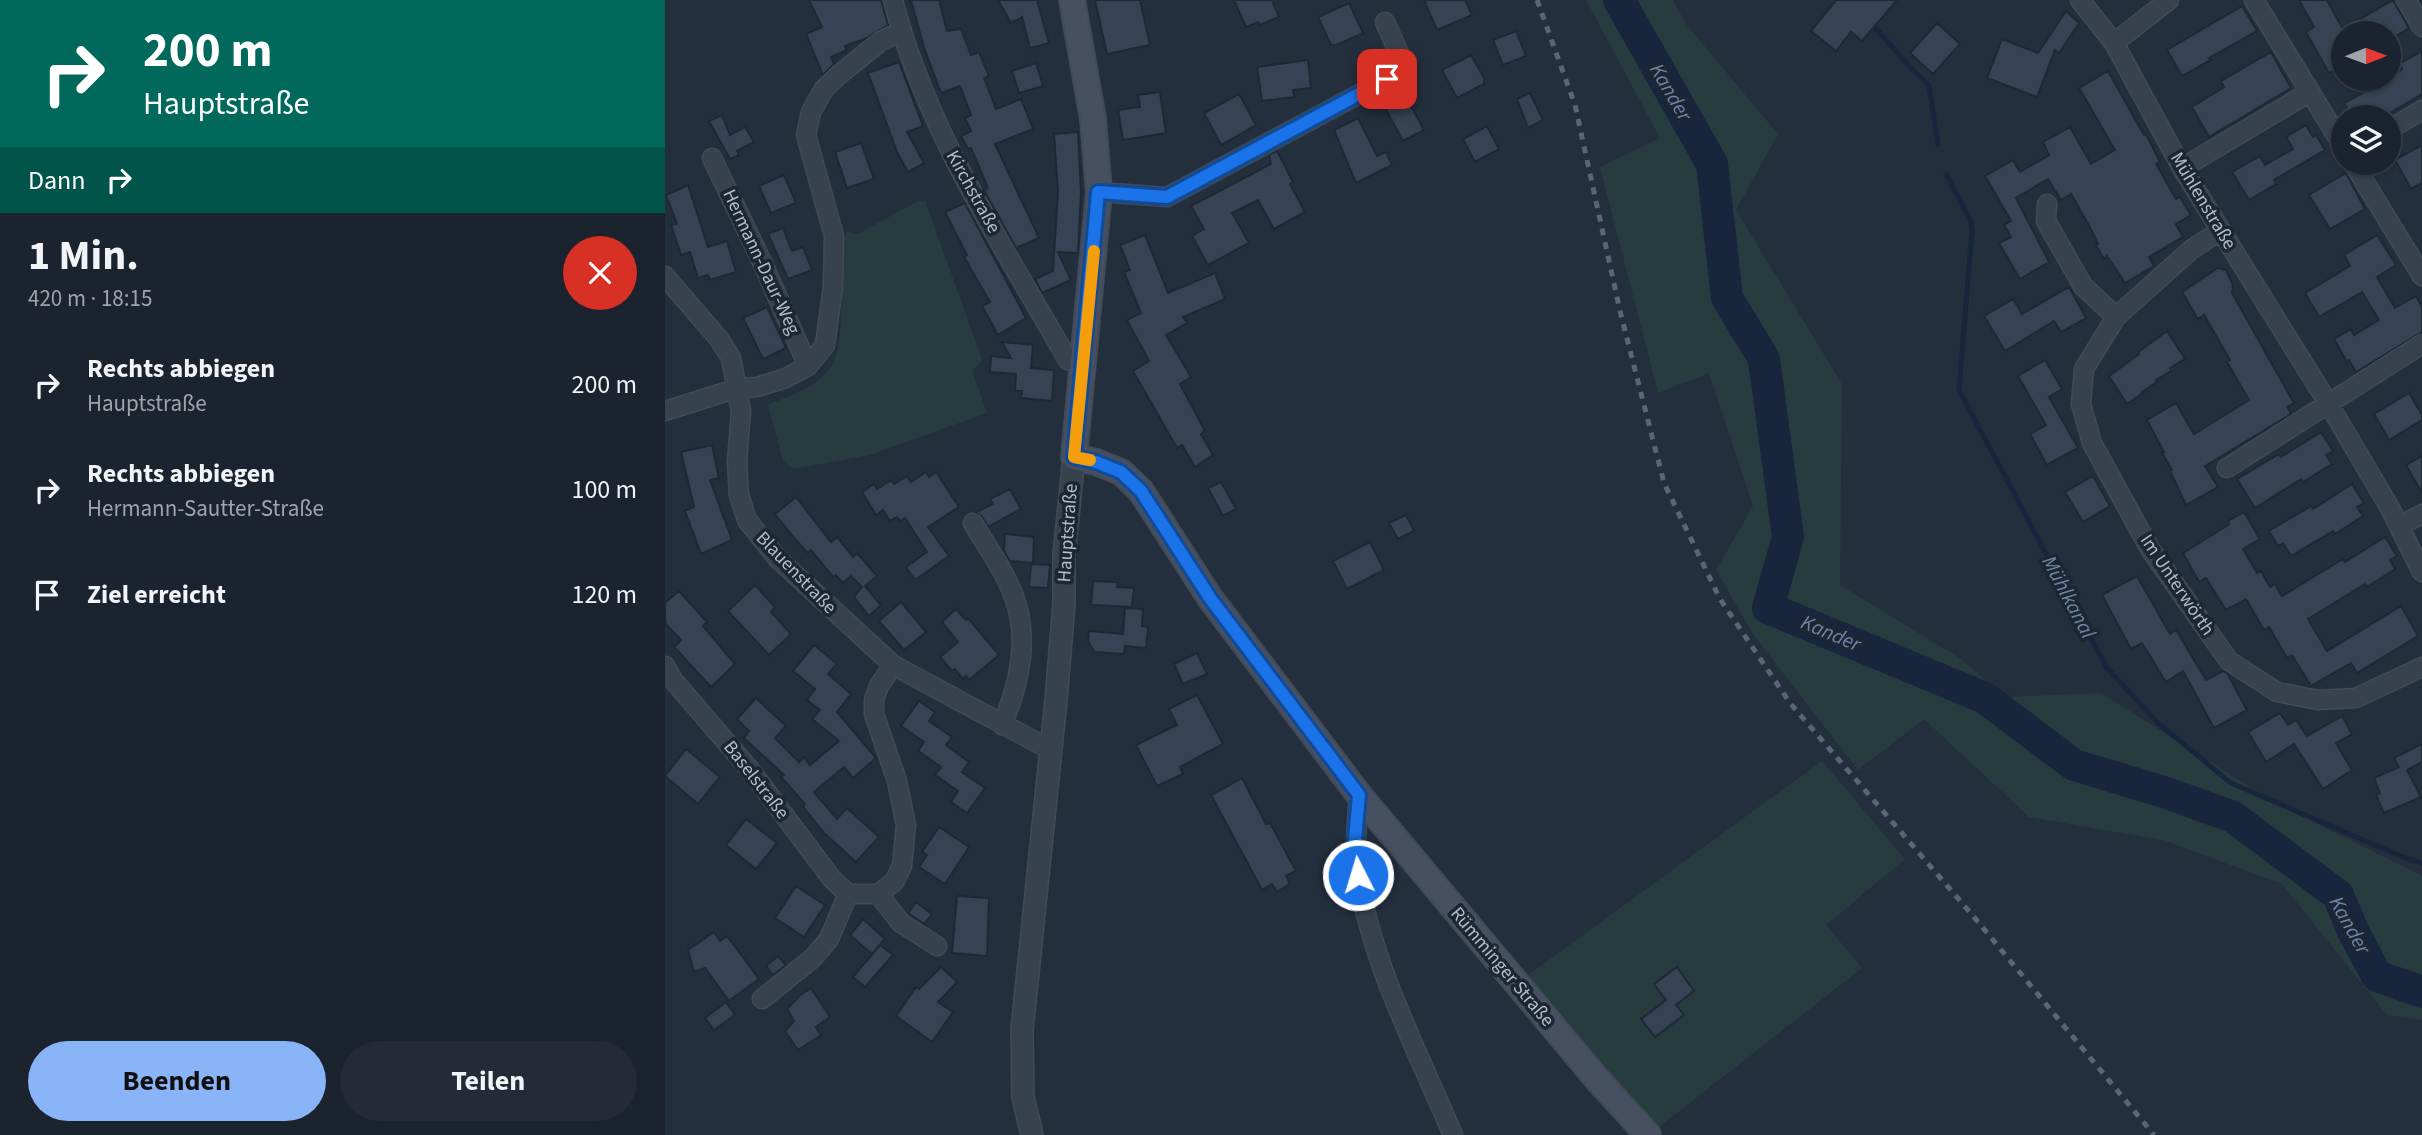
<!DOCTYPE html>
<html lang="de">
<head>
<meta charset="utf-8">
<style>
  body { margin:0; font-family:"Source Sans 3",sans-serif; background:#242b36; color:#f1f3f6; height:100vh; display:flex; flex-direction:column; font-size:26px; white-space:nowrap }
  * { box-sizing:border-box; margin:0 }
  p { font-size:23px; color:#a0a4aa }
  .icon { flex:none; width:38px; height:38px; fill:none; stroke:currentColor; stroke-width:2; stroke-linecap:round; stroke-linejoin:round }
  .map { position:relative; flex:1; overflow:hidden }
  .details { display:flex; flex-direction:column; background:#1b232e; width:665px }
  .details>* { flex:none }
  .hud { background:#00695c; color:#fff; overflow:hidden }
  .needle { width:46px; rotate:89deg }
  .buttons { position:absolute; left:1666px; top:21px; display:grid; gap:14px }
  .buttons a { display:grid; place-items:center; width:70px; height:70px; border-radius:50%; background:#1b232e; box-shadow:0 2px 5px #0004,0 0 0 2px #39404a; font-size:35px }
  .pin { position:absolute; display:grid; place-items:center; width:60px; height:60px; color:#fff; margin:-30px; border-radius:14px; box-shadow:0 4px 10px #0006 }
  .me { position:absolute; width:77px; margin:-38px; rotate:355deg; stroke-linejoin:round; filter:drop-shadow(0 0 5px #0008) }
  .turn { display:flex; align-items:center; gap:24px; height:147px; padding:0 28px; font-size:32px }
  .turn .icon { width:91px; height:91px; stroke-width:2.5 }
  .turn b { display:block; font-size:49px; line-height:60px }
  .then { display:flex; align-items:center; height:66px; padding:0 28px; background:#0003; gap:14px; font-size:26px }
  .round { display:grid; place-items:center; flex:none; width:74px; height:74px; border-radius:37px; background:#242b36 }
  .headline { display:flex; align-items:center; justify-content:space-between; height:119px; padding:0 28px }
  h1 { font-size:42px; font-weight:700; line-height:52px }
  .action { display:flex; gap:14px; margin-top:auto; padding:14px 28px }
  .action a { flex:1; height:80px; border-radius:42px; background:#8ab4f8; color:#111; font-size:28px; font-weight:700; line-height:80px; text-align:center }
  .action a+a { background:#242b36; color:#f1f3f6 }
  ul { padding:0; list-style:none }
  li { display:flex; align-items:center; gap:21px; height:105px; padding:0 28px }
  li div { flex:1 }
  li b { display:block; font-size:26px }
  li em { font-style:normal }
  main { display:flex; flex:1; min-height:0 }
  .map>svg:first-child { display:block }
  .green { fill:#263c3f }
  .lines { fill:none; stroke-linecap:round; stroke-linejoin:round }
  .stream { stroke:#17263c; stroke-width:5 }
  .river { stroke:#17263c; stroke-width:32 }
  .building { fill:#364354; stroke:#1f2835; stroke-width:2 }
  .minor-casing { stroke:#414a57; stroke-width:21 }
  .tertiary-casing { stroke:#414a57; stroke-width:24 }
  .secondary-casing { stroke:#414a57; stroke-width:28 }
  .minor { stroke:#38414e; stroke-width:18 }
  .tertiary { stroke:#38414e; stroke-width:21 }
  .secondary { stroke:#465061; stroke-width:24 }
  .rail { stroke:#5a6575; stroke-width:5; stroke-dasharray:7 7; stroke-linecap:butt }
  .route-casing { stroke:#114b97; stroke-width:18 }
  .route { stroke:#1a73e8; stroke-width:12 }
  .slow { stroke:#f59e0b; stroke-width:12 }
  .labels { text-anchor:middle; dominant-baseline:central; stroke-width:7; stroke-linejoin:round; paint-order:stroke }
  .street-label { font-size:19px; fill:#b4bcc9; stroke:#1d2633 }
  .water-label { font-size:21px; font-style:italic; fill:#6d86a8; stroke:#1d2633 }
</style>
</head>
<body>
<main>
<section class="details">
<div class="hud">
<div class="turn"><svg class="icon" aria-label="right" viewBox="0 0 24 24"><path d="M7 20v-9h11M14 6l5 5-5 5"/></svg><div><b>200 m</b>Hauptstraße</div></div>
<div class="then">Dann<svg class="icon" aria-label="right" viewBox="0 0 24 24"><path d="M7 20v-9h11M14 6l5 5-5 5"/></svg></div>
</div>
<div class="headline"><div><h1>1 Min.</h1><p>420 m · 18:15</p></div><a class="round" style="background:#d93025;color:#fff"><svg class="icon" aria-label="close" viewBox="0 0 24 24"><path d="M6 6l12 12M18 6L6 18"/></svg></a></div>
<ul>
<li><svg class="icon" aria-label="right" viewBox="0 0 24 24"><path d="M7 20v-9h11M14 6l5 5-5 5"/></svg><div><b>Rechts abbiegen</b><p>Hauptstraße</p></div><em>200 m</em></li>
<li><svg class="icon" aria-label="right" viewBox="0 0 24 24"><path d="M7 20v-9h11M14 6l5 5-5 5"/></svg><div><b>Rechts abbiegen</b><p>Hermann-Sautter-Straße</p></div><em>100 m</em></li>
<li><svg class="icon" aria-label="arrive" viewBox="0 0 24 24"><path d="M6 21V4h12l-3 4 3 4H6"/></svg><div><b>Ziel erreicht</b></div><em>120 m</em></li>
</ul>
<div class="action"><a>Beenden</a><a>Teilen</a></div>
</section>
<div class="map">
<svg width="1757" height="1135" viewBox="0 0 1757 1135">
  <rect width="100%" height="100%" fill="#242f3e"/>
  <path class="green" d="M921,0H1008L1021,24L1113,134L1071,210L1177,384L1175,585L1296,659L1340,697L1436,693L1609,802L1757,876V1020L1722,1015L1617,884L1498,840L1364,817L1259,719L1193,770L1088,634L1051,570L1088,506L1044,373L993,393L935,167L995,138Z
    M253,201H260L316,356V362L307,370L322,413L205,455L128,469L118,461L103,405C124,396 154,387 167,365C180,343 176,274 177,246L182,231L193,234Z
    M1157,761L1240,859L1161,925L1197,968L994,1127L927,1057L859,978Z"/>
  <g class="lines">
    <path class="stream" d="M1205,22L1247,69L1264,85L1273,145
      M1281,174L1306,222L1307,230L1294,390L1442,668L1493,723L1566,783L1740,858L1757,863"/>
    <path class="river" d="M954,0L1047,164L1062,298L1099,359L1123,537L1103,608L1320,698L1409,765L1502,793L1568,817L1673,895L1688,931L1712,976L1757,992"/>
  </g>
  <path class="building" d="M144,0H216L223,25L202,38L180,46L182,50L166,57L169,64L158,75L141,34L157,27Z
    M246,0H274L282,31L296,29L306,55L314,52L324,76L319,78L331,109L356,99L368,129L330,144L374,238L351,248L320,192L319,190L323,188L306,148L303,149L296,136L306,131L300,118L306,115L295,86L276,93L259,48Z
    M333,0H372L384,43L365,48L357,17L346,23Z
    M430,0H475L485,45L442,54Z
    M569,0H607L614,17L595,25L593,22L581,27Z
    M759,0H800L807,15L772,30Z
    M1171,0H1232L1197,41L1186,32L1171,51L1146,31Z
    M1634,0H1662L1678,29L1728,0L1744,28L1724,40V33H1678V65L1664,73L1641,32L1649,27Z
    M684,3L698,33L672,45H666L653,17Z
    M1577,6L1592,31L1544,58L1546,60L1517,76L1502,50Z
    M1401,11L1414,23L1394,53L1390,50L1372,97L1322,78L1337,39L1373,53Z
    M1272,23L1295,44L1268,74L1245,53Z
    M851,31L861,56L838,65L828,40Z
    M1757,51V94L1718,117H1687L1679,103L1724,79L1737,69L1734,64Z
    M1606,52L1626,88L1544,137L1527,107L1559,87L1556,81Z
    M806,55L819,78V84L792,98L777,70Z
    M643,60L646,88L628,90L629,97L597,101L592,67Z
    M234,62L258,126L242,132L259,163L243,172L232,152L203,73Z
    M371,63L378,86L354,93L347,71Z
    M1443,71L1479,135L1481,134L1495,162L1491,164L1511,199L1515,197L1526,215L1511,224L1518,237L1484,257L1489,266L1460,283L1442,256L1439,259L1431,245L1433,244L1427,231L1406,194L1396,200L1383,179L1351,198L1384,262L1355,279L1334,243L1346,237L1339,225L1346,221L1320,176L1348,160L1355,172L1384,155L1378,142L1405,127L1426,164L1450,150L1414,88Z
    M495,92L501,133L458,140L453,110L475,107L473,95Z
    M739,93L759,130L738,141L718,104Z
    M865,93L878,120L863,128L852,99Z
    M574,94L591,125L556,145L539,113Z
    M57,115L65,135L80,127L89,142L72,151L74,155L65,159L44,121Z
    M693,118L712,156L721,152L727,165L691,183L669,130Z
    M1641,125L1648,137L1651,135L1660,150L1609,180L1611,184L1584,200L1567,172L1595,156L1600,165L1628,149L1621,137Z
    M822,126L834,149L810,162L798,139Z
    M413,132L416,192L413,253L393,252L406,280L377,293L370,279L388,271L393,191L389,134Z
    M196,143L209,179L182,188L170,152Z
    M1757,145V183L1746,189L1730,160Z
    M612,151L628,182L625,184L640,212L609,229L593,200L567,213L584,243L543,265L527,236L539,229L526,206L606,164L604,155Z
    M1681,173L1700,209L1665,229L1644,195Z
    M119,175L131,203L106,213L94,186Z
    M23,185L43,247L62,241L71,272L45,280L43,275L33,278L25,252L16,255L6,225L12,224L1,195Z
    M300,203L361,318L333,335L317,306L325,302L299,257L302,255L280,212Z
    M118,228L127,251L138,247L147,270L123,279L103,234Z
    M480,235L503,293L550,273L560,299L518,317L522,323L501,335L526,377L515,384L540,431L536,434L548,455L530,467L517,445L512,448L468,371L484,361L462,320L476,313L459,272L465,270L455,245Z
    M1712,235L1731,265L1712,277L1730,308L1751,296L1757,307V332L1691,372L1684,360L1682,362L1669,339L1686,329L1689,335L1714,320L1697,292L1654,317L1640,293L1685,266L1679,255Z
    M1553,268L1561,270L1568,285L1567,293L1629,403L1622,407L1626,414L1540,466L1553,487L1521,505L1505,471L1507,470L1497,453L1499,452L1482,420L1511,403L1529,434L1584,400L1562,362L1565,360L1539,315L1533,319L1517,292Z
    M1404,287L1421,318L1396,332L1389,321L1340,351L1319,316L1348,299L1357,314Z
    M102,307L121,348L98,359L78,318Z
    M1502,331L1520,359L1505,368L1506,371L1491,380L1492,382L1477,392L1478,393L1462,404L1444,376L1474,354L1473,352Z
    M337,342L368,345L366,368L389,370L387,401L356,398L357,391H350L351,374L325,372L326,356L346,358Z
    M1380,360L1397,389L1384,397L1413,448L1382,465L1365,434L1381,425L1353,376Z
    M1744,393L1757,415V420L1724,440L1709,414Z
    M1656,432L1668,451L1661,455L1667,464L1638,482L1636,479L1590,508L1572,479L1614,454L1616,457Z
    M47,445L54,478L45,480L67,540L36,554L20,511L29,507L16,452Z
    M1757,456V493L1741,465Z
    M261,472L264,477L271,472L294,507L263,527L284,556L250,580L241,567L262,552L240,518L235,521L232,517L225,521L218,510L211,515L197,492L209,484L212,489L226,480L229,484L242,476L246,482Z
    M1428,476L1445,506L1418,522L1400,492Z
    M556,482L571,509L558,516L543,488Z
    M1687,484L1699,503L1692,507L1698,516L1670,534L1668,531L1626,556L1618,543L1613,546L1604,531L1646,506L1648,509Z
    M345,489L356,509L323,527L317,517L311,512L328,504L325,499Z
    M131,497L166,542L172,537L188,557L192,553L212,576L200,586L216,605L204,616L189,597L197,587L186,576L178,583L171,575L168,577L146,550L143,553L129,538L110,514Z
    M1579,512L1595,539L1578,549L1592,573L1596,571L1605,587L1610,584L1617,596L1678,559L1680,562L1720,537L1732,556L1725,560L1730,569L1702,587L1700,584L1643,619L1662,651L1736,606L1753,636L1692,673L1686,663L1646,686L1627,655L1622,658L1604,627L1599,630L1581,599L1561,610L1541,578L1534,582L1518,553L1549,534L1564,524L1563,521Z
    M741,515L749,531L733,539L724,523Z
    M340,534L369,537L368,563L345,561L339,551Z
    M705,542L719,570L682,589L668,561Z
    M366,564L385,565L383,588L364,587Z
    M1472,576L1505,634L1511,630L1541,680L1558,671L1562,673L1582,710L1549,728L1518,671L1501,682L1477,643L1466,649L1437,595Z
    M428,581L453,582L452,587L469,588L467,607L426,605Z
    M90,585L110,607L106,612L126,634L104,655L63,611Z
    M14,591L42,622L38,626L70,664L46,687L9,647L16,640L0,623V603Z
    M236,602L261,632L239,650L214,621Z
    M460,608L478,609L477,626L483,627L481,648L460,646L459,654L429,652L423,641L424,631L458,634Z
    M291,609L301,620L303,618L334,655L304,680L301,676L298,679L290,669L287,671L275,657L293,642L277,622Z
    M149,645L172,664L163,674L186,694L172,712L211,758L188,778L179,767L149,792L172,819L182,808L214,837L191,862L159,833L138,807L140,804L116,777L119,775L79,738L84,731L72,719L91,698L121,726L110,738L134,762L139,757L145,765L174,741L147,719L155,710L142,700L150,689L128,671Z
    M532,653L542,674L518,684L509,664Z
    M532,695L558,744L515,767L518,774L492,786L471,745L512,725L504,709Z
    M254,701L270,712L264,721L287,737L281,745L304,762L297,772L320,788L302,813L286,802L293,791L270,775L276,767L253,751L259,742L236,726Z
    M1615,713L1623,725L1631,720L1642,736L1677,716L1687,734L1671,743L1687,770L1658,789L1629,744L1601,762L1583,732Z
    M1757,744V762L1742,770L1756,797L1719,813L1711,795L1715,793L1709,778L1734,767L1729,758Z
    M21,749L55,777L33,804L0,776Z
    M577,778L601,824L605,823L631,871L621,876L625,884L612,892L607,884L597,890L546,795Z
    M81,819L112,843L91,869L61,845Z
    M274,827L304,847L280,884L254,867L262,855L257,852Z
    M131,886L160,905L139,937L110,918Z
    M292,896L324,898L322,956L287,953Z
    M251,902L267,914L259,924L243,913Z
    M198,919L220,939L207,954L185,935Z
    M49,932L55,941L62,936L94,979L64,1001L40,968L29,972L23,950Z
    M215,945L228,955L200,987L188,977Z
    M113,956L121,965L108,975L101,966Z
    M276,967L292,982L273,1002L288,1012L267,1042L231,1016L251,987L254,989Z
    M1012,967L1029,991L1011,1005L1019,1015L990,1037L976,1019L1001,1000L989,984Z
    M146,988L165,1017L151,1027L156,1035L133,1050L120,1031L129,1021L122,1009L134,996Z
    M61,1002L70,1015L49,1030L40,1018Z"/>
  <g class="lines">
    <g class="minor-casing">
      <path id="minor" d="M228,0C261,130 337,244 403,360L418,364
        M1415,0L1449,43L1517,168L1663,403L1725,508L1757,572
        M1589,0L1678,146
        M1741,0L1757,27
        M1449,43L1504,0
        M1724,130L1757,110
        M47,158L97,262L143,366
        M1688,163L1757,276
        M1517,168L1645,92
        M434,192L502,197L741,69L720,22
        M1382,204L1381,221L1418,286L1451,317
        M1555,231L1527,249L1451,317L1419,369L1416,404L1427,443L1485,549L1564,661L1612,692L1653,700L1691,698L1757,667
        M0,276L54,339L66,358L76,411L72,462L74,495L82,520L112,558L228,665L386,750
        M0,411L73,388L92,387L121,378L143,366L160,345L168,286L169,236L141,135L146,112L159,89L175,74L216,41L236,31
        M1562,468L1757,344
        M308,523C321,546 339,569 348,594C365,636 354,685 337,725
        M1734,526L1757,514
        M0,666L8,680L86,771L167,879L183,894H213L229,882L237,866L241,825L232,781L209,714V700L214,686L228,665
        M694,795C692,822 689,848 693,875C707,965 753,1052 788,1135
        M213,894L236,923L272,946
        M97,999L148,958L164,939L183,894"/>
    </g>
    <g class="tertiary-casing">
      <path id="tertiary" d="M367,1135L358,1097L357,1030L391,700L399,604V555L409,457"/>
    </g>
    <g class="secondary-casing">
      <path id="secondary" d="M407,0L428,119L434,192L409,457L431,462L456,472L476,491L545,598L694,795L932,1079L983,1135"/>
    </g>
    <use href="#minor" class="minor"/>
    <use href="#tertiary" class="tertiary"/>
    <use href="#secondary" class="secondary"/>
    <path class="rail" d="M872,0L910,105L955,311L999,483L1055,599L1125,703L1309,917L1489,1135"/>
  </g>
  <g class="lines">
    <g class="route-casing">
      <path id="route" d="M693,875L690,839L694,795L545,598L476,491L456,472L431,462L409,457L433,192L502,197L722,79"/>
    </g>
    <use href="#route" class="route"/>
    <path class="slow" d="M425,460L409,457L429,251"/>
  </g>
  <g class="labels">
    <g class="street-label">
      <text transform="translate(308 192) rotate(61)">Kirchstraße</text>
      <text transform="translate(1538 201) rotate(59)">Mühlenstraße</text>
      <text transform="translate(96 262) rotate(65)">Hermann-Daur-Weg</text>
      <text transform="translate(403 533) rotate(-86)">Hauptstraße</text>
      <text transform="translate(131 573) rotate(46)">Blauenstraße</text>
      <text transform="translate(1512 585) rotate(56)">Im Unterwörth</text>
      <text transform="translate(91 780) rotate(52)">Baselstraße</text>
      <text transform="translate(837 967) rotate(50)">Rümminger Straße</text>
    </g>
    <g class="water-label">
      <text transform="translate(1006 92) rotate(60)">Kander</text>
      <text transform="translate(1404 597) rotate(62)">Mühlkanal</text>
      <text transform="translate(1166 633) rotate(23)">Kander</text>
      <text transform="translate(1685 925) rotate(61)">Kander</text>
    </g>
  </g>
</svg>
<div class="buttons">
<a><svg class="needle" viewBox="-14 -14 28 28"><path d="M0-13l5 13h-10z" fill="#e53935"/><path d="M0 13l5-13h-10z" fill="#a0a4aa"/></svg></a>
<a><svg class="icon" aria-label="layers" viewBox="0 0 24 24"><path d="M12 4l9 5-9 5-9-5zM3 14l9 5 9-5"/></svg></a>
</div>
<div class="pin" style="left:722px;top:79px;background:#d93025"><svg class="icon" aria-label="arrive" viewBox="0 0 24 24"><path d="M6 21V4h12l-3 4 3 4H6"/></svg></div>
<svg class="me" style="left:693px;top:875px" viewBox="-20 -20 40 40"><circle r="17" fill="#1a73e8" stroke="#fff" stroke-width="3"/><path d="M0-11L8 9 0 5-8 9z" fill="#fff"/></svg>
</div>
</main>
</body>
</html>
